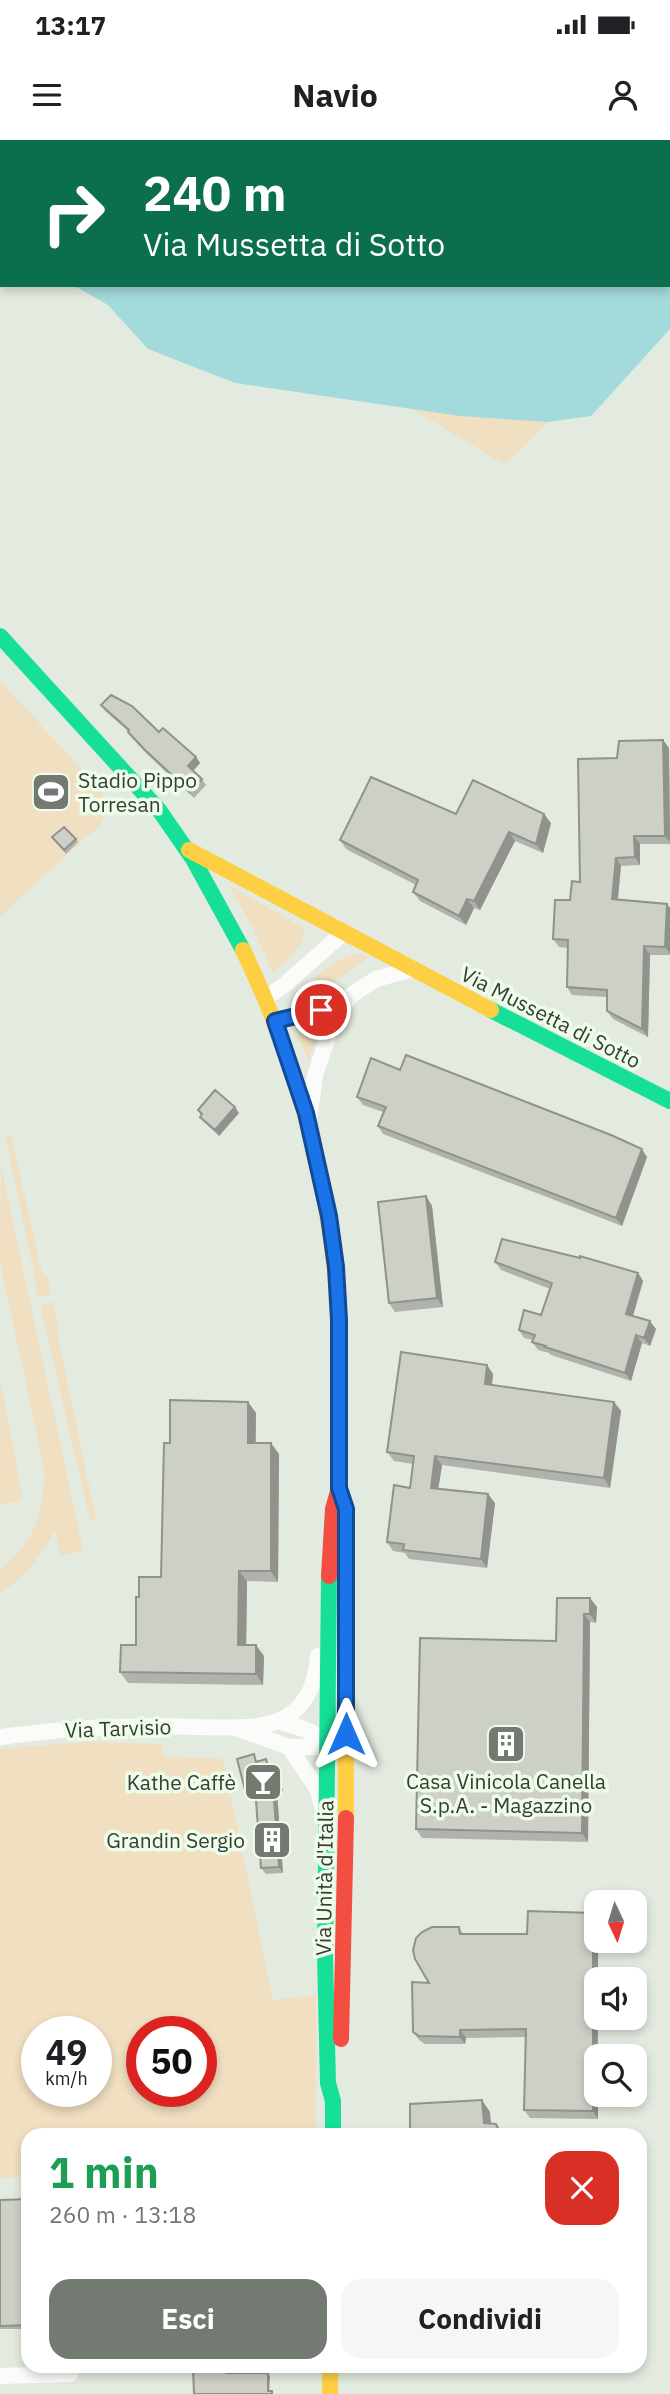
<!DOCTYPE html>
<html lang="it">
<head>
<meta charset="utf-8">
<style>
  body { margin:0; font-family:"IBM Plex Sans",sans-serif; background:#f6f6f6; color:#202124; height:100vh; display:flex; flex-direction:column; font-size:26px; white-space:nowrap }
  * { box-sizing:border-box; margin:0 }
  p { font-size:23px; color:#757577 }
  .icon { flex:none; width:38px; height:38px; fill:none; stroke:currentColor; stroke-width:2; stroke-linecap:round; stroke-linejoin:round }
  .map { position:relative; flex:1; overflow:hidden }
  .side { position:absolute; left:21px; top:1988px; width:626px; height:245px; display:flex; flex-direction:column; background:#fff; border-radius:21px; box-shadow:0 4px 10px #0003 }
  .side>* { flex:none }
  .guide { position:absolute; left:0px; top:0px; width:670px; height:147px; box-shadow:0 4px 10px #0003; background:#0b6e4f; color:#fff; overflow:hidden }
  .needle { width:46px; rotate:176deg }
  .fabs { position:absolute; left:584px; top:1750px; display:grid; gap:14px }
  .fabs a { display:grid; place-items:center; width:63px; height:63px; border-radius:14px; background:#fff; box-shadow:0 4px 10px #0003; font-size:35px }
  .speed { position:absolute; left:21px; top:1876px; display:flex; gap:14px; font-size:35px; font-weight:700; text-align:center }
  .speed>* { display:grid; place-content:center; width:91px; height:91px; border-radius:50%; background:#fff; box-shadow:0 4px 10px #0003; line-height:1 }
  .speed small { font-size:18px; font-weight:400 }
  .speed .limit { border:10px solid #d22; background:#fff; color:#111 }
  .pin { position:absolute; display:grid; place-items:center; width:60px; height:60px; color:#fff; margin:-30px; border:4px solid #fff; border-radius:50%; box-shadow:0 2px 7px #0007 }
  .me { position:absolute; width:77px; margin:-38px; rotate:0deg; stroke-linejoin:round; filter:drop-shadow(0 0 5px #0008) }
  .turn { display:flex; align-items:center; gap:24px; height:147px; padding:0 28px; font-size:32px }
  .turn .icon { width:91px; height:91px; stroke-width:2.5 }
  .turn b { display:block; font-size:49px; line-height:60px }
  .round { display:grid; place-items:center; flex:none; width:74px; height:74px; border-radius:21px; background:#f6f6f6 }
  .headline { display:flex; align-items:center; justify-content:space-between; height:119px; padding:0 28px }
  h1 { font-size:42px; font-weight:700; line-height:52px; color:#1e9e55 }
  .primary-button { display:flex; gap:14px; margin-top:auto; padding:14px 28px }
  .primary-button a { flex:1; height:80px; border-radius:21px; background:#737a71; color:#fff; font-size:28px; font-weight:700; line-height:80px; text-align:center }
  .primary-button a+a { background:#f6f6f6; color:#202124 }
  .status { display:flex; justify-content:space-between; align-items:center; height:49px; padding:0 35px; background:#fff; direction:ltr }
  .status svg { height:19px; fill:currentColor }
  header { display:flex; justify-content:space-between; align-items:center; height:91px; padding:0 28px; background:#fff; font-size:32px; font-weight:700 }
  .map>svg:first-child { display:block }
  .green { fill:#f0dfc1; fill-rule:evenodd }
  .water { fill:#a3dadc }
  .lines { fill:none; stroke-linecap:round; stroke-linejoin:round }
  .street { stroke:#fbfcfa; stroke-width:16 }
  .fast { stroke:#16e098; stroke-width:16 }
  .slow { stroke:#ffcf43; stroke-width:16 }
  .jam { stroke:#f24e42; stroke-width:16 }
  .wall { fill:#b0b3ab }
  .shaded-wall { fill:#90928b }
  .building { fill:#cdd0c7; stroke:#90928b; stroke-width:2 }
  .route-casing { stroke:#114b97; stroke-width:18 }
  .route { stroke:#1a73e8; stroke-width:12 }
  .labels { text-anchor:middle; dominant-baseline:central; stroke-width:7; stroke-linejoin:round; paint-order:stroke }
  .poi-label { font-size:21px; fill:#373d35; stroke:#eefde9; text-anchor:end }
  .street-label { font-size:21px; fill:#373d35; stroke:#eefde9 }
</style>
</head>
<body>
<div class="status"><b>13:17</b><svg viewBox="0 0 49 12"><path d="M0 12V9h3v3zM5 12V6h3v6zM10 12V3h3v9zM15 12V0h3v12zM26 1h20v11H26zM47 4h2v5h-2z"/></svg></div>
<header><svg class="icon" aria-label="menu" viewBox="0 0 24 24"><path d="M4 6h16M4 12h16M4 18h16"/></svg>Navio<svg class="icon" aria-label="person" viewBox="0 0 24 24"><circle cx="12" cy="8" r="4"/><path d="M4 21q1-7 8-7t8 7"/></svg></header>
<div class="map">
<svg width="670" height="2254" viewBox="0 0 670 2254">
  <rect width="100%" height="100%" fill="#e3ebe0"/>
  <path class="green" d="M412,269L460,276L547,282L515,317L502,323Z
    M0,541L97,645C109,663 110,666 100,685L0,776Z
    M228,745L304,788C306,806 284,822 273,834L253,788Z
    M360,814L369,817L337,840L302,859V854C314,836 338,816 360,814Z
    M318,886L320,889L308,921L297,895Z
    M11,994L41,1129L48,1139L51,1155L37,1158L34,1133L5,996Z
    M1,1026L83,1410L60,1416L55,1390C41,1416 26,1437 0,1453V1431C34,1401 45,1373 44,1328L0,1122Z
    M53,1162L58,1185V1197L96,1379L90,1380L40,1165Z
    M0,1239L23,1360L0,1365Z
    M87,1602L162,1604V1616L223,1619L273,1860L316,1855V1995H28V2036L0,2038V1609ZM37,1892H96V1951H37ZM142,1892H201V1951H142Z"/>
  <path class="water" d="M0,0H670V189L591,276L547,282L460,276L235,243L148,209L108,165L73,145H668V2H2V88L0,87Z"/>
  <g class="lines">
    <path class="street" d="M265,858L282,847L343,793
      M275,881L321,870L350,856L376,839L413,829
      M310,974L315,935L330,891L350,856
      M278,1581L304,1589L334,1604
      M239,1589L289,1607L318,1650L322,1666
      M0,1597C41,1592 82,1587 123,1587C148,1586 173,1586 198,1587C221,1587 256,1590 278,1581C305,1570 316,1544 318,1516
      M289,1607H316L334,1599
      M0,2236L70,2234L69,2226"/>
    <path class="fast" d="M0,496L159,670L193,719L243,810
      M491,870L670,961
      M329,1436L325,1816L328,1943L333,1961V1995"/>
    <path class="slow" d="M189,710L491,870
      M243,810C303,935 336,1067 340,1206
      M345,1367L346,1678
      M330,2226V2254"/>
    <path class="jam" d="M329,1436L333,1369L339,1348L340,1206
      M341,1899L346,1678"/>
  </g>
  <path class="wall" d="M101,565L159,592L196,617L200,623L193,631L202,639L206,645L194,658L148,615L132,598L128,591L105,571Z
    M663,600L669,608L670,704H640V725L621,726L618,759L667,764L670,768V815H650L648,897L613,879L607,871V857L572,855L567,847L568,808L559,807L553,799L570,760L580,742L617,618Z
    M456,674L551,683L543,713L515,701L480,770L474,768L466,785L420,761L413,752L416,745L346,709L340,700Z
    M76,699L78,702L66,714L54,700Z
    M400,930L647,1017L622,1086L383,994L378,986L383,972L363,965L357,957Z
    M198,970L239,973L219,996L205,983L200,977L201,975Z
    M426,1056L432,1066L443,1167L395,1172L389,1163Z
    M495,1122L638,1133L643,1141L633,1176L656,1189L650,1206L642,1203L631,1241L551,1215L549,1213L538,1210L532,1202L533,1200L524,1198L519,1190L541,1175L550,1149L501,1130Z
    M487,1225L493,1234L492,1245L614,1262L621,1271L610,1348L442,1325L438,1348L495,1363L487,1428L409,1419L405,1413L393,1411L387,1402L410,1348L413,1324L394,1321L387,1312Z
    M248,1262L256,1273V1303L279,1314L278,1442L247,1441L246,1505L264,1516L263,1545L128,1543L120,1532L136,1505L139,1457L161,1437L170,1303Z
    M557,1458L597,1467L596,1483L590,1482L588,1702L422,1698L416,1689L556,1501Z
    M266,1619L270,1626L273,1625L278,1631L283,1651L277,1653L283,1733L266,1734L261,1728L256,1654L250,1656L245,1650L258,1621Z
    M593,1773L597,1779V1801H598V1839H597L598,1878L597,1955H598V1979L530,1978L524,1970L526,1897L466,1898L465,1904H425L419,1900L413,1892L429,1843L459,1787L463,1794H527Z
    M28,2059V2189H0V2060Z"/>
  <path class="shaded-wall" d="M663,600L669,608L670,702L665,696Z
    M196,617L200,623L192,632L188,626Z
    M544,674L551,683L543,713L536,704Z
    M509,692L515,701L480,770L474,761Z
    M634,696L640,704V725L635,717Z
    M616,718L621,726L617,767L612,759Z
    M467,759L474,768L466,785L459,776Z
    M667,764L670,768V814L665,807Z
    M644,806L650,815L648,897L642,889Z
    M235,967L239,973L219,996L215,990Z
    M642,1009L647,1017L622,1086L616,1078Z
    M426,1056L432,1066L443,1167L437,1158Z
    M638,1133L643,1141L631,1182L626,1174Z
    M650,1181L656,1189L650,1206L644,1198Z
    M636,1195L642,1203L631,1241L625,1233Z
    M487,1225L493,1234L491,1253L485,1244Z
    M248,1262L256,1273L255,1314L248,1303Z
    M614,1262L621,1271L610,1348L604,1338Z
    M271,1303L279,1314L278,1442L271,1431Z
    M435,1316L442,1325L437,1357L431,1348Z
    M488,1354L495,1363L487,1428L481,1419Z
    M239,1431L247,1441L246,1516L238,1505Z
    M590,1458L597,1467L596,1483L590,1474Z
    M584,1474L590,1482L588,1702L582,1693Z
    M256,1505L264,1516L263,1545L256,1534Z
    M273,1625L278,1631L283,1651L279,1645Z
    M273,1647L277,1653L283,1733L279,1727Z
    M593,1773L597,1779V1801H598V1839H597V1878H598L597,1955H598V1979L593,1971Z
    M460,1890L466,1898L465,1904L460,1897Z
    M482,1960L490,1972L492,1995L484,1983Z
    M645,2050L647,2053L646,2098L643,2095Z
    M268,2233L270,2236L269,2254L268,2251Z"/>
  <path class="building" d="M111,555L132,566L159,592L163,588L196,617L188,626L202,639L190,652L144,609L128,592L129,590L101,565Z
    M663,600L665,696H634L635,717L616,718L612,759L667,764L665,807L644,806L642,889L607,871V850L567,847L568,800L553,799L555,760H570L572,741L580,742L578,619L617,618L619,601Z
    M371,637L456,674L473,640L544,674L536,704L509,692L474,761L467,759L459,776L413,752L418,740L340,700Z
    M64,687L76,699L64,710L52,697Z
    M406,915L611,995L642,1009L616,1078L378,986L386,967L357,957L371,918L400,930Z
    M215,950L235,967L215,990L200,977L202,974L198,970Z
    M426,1056L437,1158L389,1163L378,1062Z
    M502,1099L580,1118V1116L638,1133L626,1174L650,1181L644,1198L636,1195L625,1233L545,1207L546,1206L532,1202L535,1195L519,1190L524,1170L541,1175L552,1143L495,1122Z
    M401,1212L487,1225L485,1244L614,1262L604,1338L435,1316L431,1348L488,1354L481,1419L403,1410L404,1404L387,1402L394,1345L410,1348L414,1316L387,1312Z
    M170,1260L248,1262V1303H271V1431H239L238,1505H256V1534L120,1532L121,1505H136V1457H139V1437H161L164,1303H170Z
    M557,1458H590V1474H584L582,1693L416,1689L420,1498L556,1501Z
    M254,1614L256,1622L266,1619L268,1626L273,1625L279,1645L273,1647L279,1727L261,1728L255,1647L245,1650L237,1619Z
    M528,1771L593,1773V1971L524,1970L526,1889L460,1890V1897L419,1896L413,1892L412,1842L429,1843L415,1819L413,1810L416,1798L422,1792L432,1787H459L460,1794H527Z
    M482,1960L484,1983L496,1984L501,1995H410V1964Z
    M640,2050H645L643,2095H640Z
    M28,2059V2185L0,2186V2060Z
    M193,2227H226V2233H268V2251H272V2254H194Z"/>
  <g class="lines">
    <g class="route-casing">
      <path id="route" d="M321,870L275,881L306,973L329,1076L336,1127L339,1180V1348L346,1369V1594"/>
    </g>
    <use href="#route" class="route"/>
  </g>
  <defs>
    <g id="stadium-square" transform="scale(2.0125)"><rect x="-9" y="-9" width="18" height="18" rx="4" fill="#737a71" stroke="#eefde9"/><path d="M0-5a6.5 5 0 1 0 0 10a6.5 5 0 1 0 0-10ZM-3.5-1.8h7v3.6h-7Z" fill="#fff"/></g>
    <g id="building-square" transform="scale(2.0125)"><rect x="-9" y="-9" width="18" height="18" rx="4" fill="#737a71" stroke="#eefde9"/><path d="M-4-6H4V6H1V3H-1V6H-4ZM-2.5-4.3h1.7v1.8h-1.7ZM.8-4.3h1.7v1.8H.8ZM-2.5-1h1.7V.8h-1.7ZM.8-1h1.7V.8H.8Z" fill="#fff"/></g>
    <g id="bar-square" transform="scale(2.0125)"><rect x="-9" y="-9" width="18" height="18" rx="4" fill="#737a71" stroke="#eefde9"/><path d="M-6-5H6L.8 .8V4.5H3.5V6h-7V4.5H-.8V.8Z" fill="#fff"/></g>
  </defs>
  <g fill-rule="evenodd">
    <use href="#stadium-square" x="51" y="652"/>
    <use href="#building-square" x="506" y="1604"/>
    <use href="#bar-square" x="263" y="1642"/>
    <use href="#building-square" x="272" y="1700"/>
  </g>
  <g class="labels">
    <g class="poi-label">
      <text x="78" y="640" text-anchor="start">Stadio Pippo<tspan x="78" dy="24">Torresan</tspan></text>
      <text x="506" y="1641" text-anchor="middle">Casa Vinicola Canella<tspan x="506" dy="24">S.p.A. - Magazzino</tspan></text>
      <text x="236" y="1642">Kathe Caffè</text>
      <text x="245" y="1700">Grandin Sergio</text>
    </g>
    <g class="street-label">
      <text transform="translate(551 877) rotate(27)">Via Mussetta di Sotto</text>
      <text transform="translate(118 1588) rotate(-2)">Via Tarvisio</text>
      <text transform="translate(324 1738) rotate(-89)">Via Unità d'Italia</text>
    </g>
  </g>
</svg>
<div class="fabs">
<a><svg class="needle" viewBox="-14 -14 28 28"><path d="M0-13l5 13h-10z" fill="#e53935"/><path d="M0 13l5-13h-10z" fill="#757577"/></svg></a>
<a><svg class="icon" aria-label="sound" viewBox="0 0 24 24"><path d="M4 9h4l5-4v14l-5-4H4zM17 9q2 3 0 6"/></svg></a>
<a><svg class="icon" aria-label="search" viewBox="0 0 24 24"><circle cx="10" cy="10" r="6"/><path d="M15 15l6 6"/></svg></a>
</div>
<div class="speed"><div>49<small>km/h</small></div><div class="limit">50</div></div>
<div class="pin" style="left:321px;top:870px;background:#d93025"><svg class="icon" aria-label="arrive" viewBox="0 0 24 24"><path d="M6 21V4h12l-3 4 3 4H6"/></svg></div>
<svg class="me" style="left:346px;top:1594px" viewBox="-20 -20 40 40"><path d="M0-17L14 15 0 8-14 15z" fill="#1a73e8" stroke="#fff" stroke-width="4"/></svg>
<div class="guide">
<div class="turn"><svg class="icon" aria-label="right" viewBox="0 0 24 24"><path d="M7 20v-9h11M14 6l5 5-5 5"/></svg><div><b>240 m</b>Via Mussetta di Sotto</div></div>
</div>
<section class="side">
<div class="headline"><div><h1>1 min</h1><p>260 m · 13:18</p></div><a class="round" style="background:#d93025;color:#fff"><svg class="icon" aria-label="close" viewBox="0 0 24 24"><path d="M6 6l12 12M18 6L6 18"/></svg></a></div>
<div class="primary-button"><a>Esci</a><a>Condividi</a></div>
</section>
</div>
</body>
</html>
